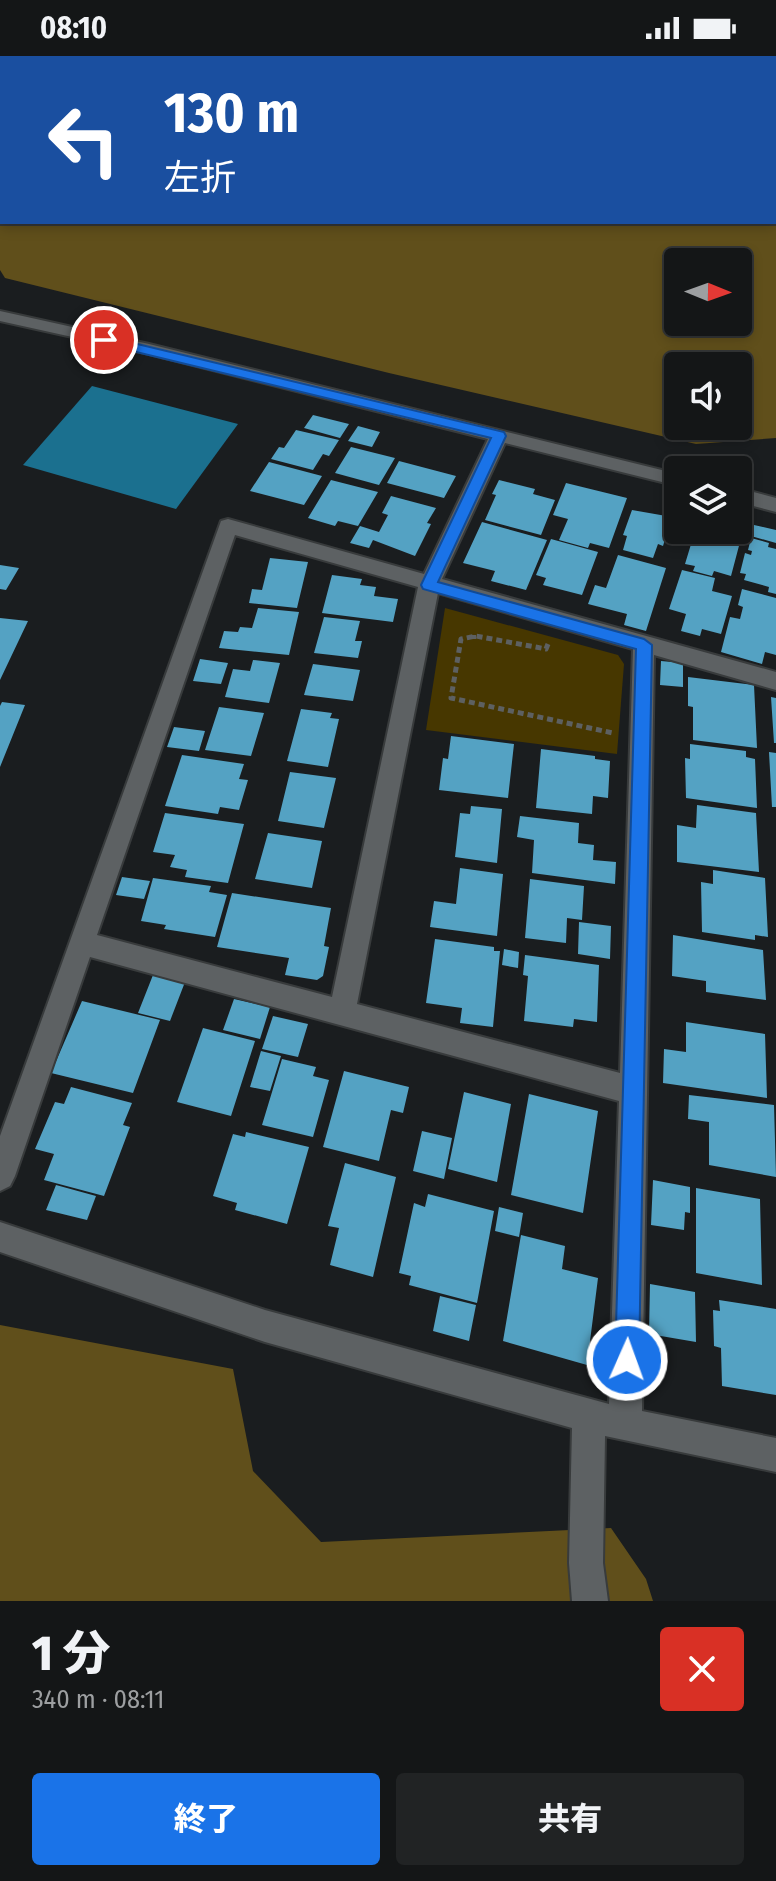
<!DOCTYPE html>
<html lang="ja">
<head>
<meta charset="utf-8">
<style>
  body { margin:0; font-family:"Fira Sans Condensed","Noto Sans JP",sans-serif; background:#212324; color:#f1f3f6; height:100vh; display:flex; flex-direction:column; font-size:30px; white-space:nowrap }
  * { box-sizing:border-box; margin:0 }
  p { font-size:26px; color:#9d9fa1 }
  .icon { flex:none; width:44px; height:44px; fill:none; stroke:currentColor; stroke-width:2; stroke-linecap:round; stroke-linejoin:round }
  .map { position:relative; height:1545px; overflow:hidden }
  .sheet { display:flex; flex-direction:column; background:#141617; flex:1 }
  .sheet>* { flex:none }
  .guide { position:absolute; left:0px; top:0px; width:776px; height:168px; box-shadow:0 4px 12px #0003,0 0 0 2px #333536; background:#1a4fa0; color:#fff; overflow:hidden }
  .needle { width:52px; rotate:91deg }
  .controls { position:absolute; left:664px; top:192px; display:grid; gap:16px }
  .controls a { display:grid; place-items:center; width:88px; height:88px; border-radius:8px; background:#141617; box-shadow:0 4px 12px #0003,0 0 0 2px #333536; font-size:40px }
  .pin { position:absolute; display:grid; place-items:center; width:68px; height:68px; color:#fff; margin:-34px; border:4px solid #fff; border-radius:50%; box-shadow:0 2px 8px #0007 }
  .me { position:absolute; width:88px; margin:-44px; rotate:2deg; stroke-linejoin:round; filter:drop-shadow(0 0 6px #0008) }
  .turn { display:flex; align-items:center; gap:28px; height:168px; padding:0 32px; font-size:36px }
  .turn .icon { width:104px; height:104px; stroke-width:2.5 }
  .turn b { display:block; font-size:56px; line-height:68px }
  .round { display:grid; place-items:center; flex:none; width:84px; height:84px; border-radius:8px; background:#212324 }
  .headline { display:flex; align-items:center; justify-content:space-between; height:136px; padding:0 32px }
  h1 { font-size:48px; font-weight:800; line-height:60px }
  .cta { display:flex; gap:16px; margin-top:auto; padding:16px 32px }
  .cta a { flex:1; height:92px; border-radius:8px; background:#1a73e8; color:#fff; font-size:32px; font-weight:800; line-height:92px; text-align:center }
  .cta a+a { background:#212324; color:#f1f3f6 }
  .status { display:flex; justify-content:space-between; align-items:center; height:56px; padding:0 40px; background:#141617; direction:ltr }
  .status svg { height:22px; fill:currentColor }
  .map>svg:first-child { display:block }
  .green { fill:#473700 }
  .forest { fill:#604f1b; fill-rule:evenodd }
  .water { fill:#1b708f }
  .building { fill:#54a2c3 }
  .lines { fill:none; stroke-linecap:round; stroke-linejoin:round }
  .minor-casing { stroke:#383b3c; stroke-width:4 }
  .major-casing { stroke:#383b3c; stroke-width:28 }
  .highway-casing { stroke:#383b3c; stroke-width:4 }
  .path-far2 { stroke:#5d6061; stroke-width:3; stroke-dasharray:4 2; stroke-linecap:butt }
  .path-far1 { stroke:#5d6061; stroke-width:4; stroke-dasharray:5 3; stroke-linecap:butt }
  .path { stroke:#5d6061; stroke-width:5; stroke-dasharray:6 4; stroke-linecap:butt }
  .minor { fill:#5d6163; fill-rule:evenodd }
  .major { stroke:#a19057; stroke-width:24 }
  .highway { fill:#cfaf4f; fill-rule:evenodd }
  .route { fill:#1a73e8; stroke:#114b97; stroke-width:2 }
</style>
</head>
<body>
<div class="status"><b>08:10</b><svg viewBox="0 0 49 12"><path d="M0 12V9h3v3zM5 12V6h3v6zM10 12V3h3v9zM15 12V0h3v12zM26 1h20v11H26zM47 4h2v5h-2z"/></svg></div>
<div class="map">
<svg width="776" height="1545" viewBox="0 0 776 1545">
  <rect width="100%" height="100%" fill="#1a1d1f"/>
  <path class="green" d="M445,552L618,599L624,608L617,698L426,674Z"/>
  <path class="forest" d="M0,0H776V382L696,388L389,317L5,222L0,214ZM2,2H774V166H2ZM678,206H738V266H678ZM678,310H738V370H678Z
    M0,1269L233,1313L253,1415L321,1486L611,1472L646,1523L653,1545H0Z"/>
  <path class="water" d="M92,330L238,368L176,453L23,409Z"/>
  <path class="building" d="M313,359L349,368L340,382L304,372Z
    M358,370L380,376L372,391L348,385Z
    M296,374L339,384L329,400L323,398L313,414L271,403L279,391L284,392Z
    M351,391L395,402L379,429L335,417Z
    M399,405L456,420L444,442L387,427Z
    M269,406L322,420L304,449L250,435Z
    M331,424L378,436L358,470L338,465L335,470L308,462Z
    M499,424L535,433L533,438L555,444L541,479L485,464L496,439L492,438Z
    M566,427L627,442L609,492L590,487L588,492L559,484L568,463L553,459Z
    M391,440L436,452L427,467L431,468L415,500L373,484L369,492L350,487L360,470L379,476L388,459L382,457Z
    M632,454L672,461L663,490L658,488L653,502L623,494L627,480L623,479Z
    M482,466L547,484L526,534L491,525L495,515L463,507Z
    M738,469L748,471L744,485L716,478L717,474H738Z
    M754,469L776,474V487L751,480Z
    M695,475L740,486L731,520L714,515L712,520L693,515L695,510L685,508Z
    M751,482L769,487L768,491L776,493V538L768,536L769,531L744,524L746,518L740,517L745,497L751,499L752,495L748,494Z
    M551,483L598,496L582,539L543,529L546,522L536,519Z
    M618,499L666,512L646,575L624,569L627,558L588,548L595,529L606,532Z
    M270,502L308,506L297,552L249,547L252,533L262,534Z
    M0,509L19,512L6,534L0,533Z
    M682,514L715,522L712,535L732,540L721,578L702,573L700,580L681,575L686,558L669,553Z
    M332,519L362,523L360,529L376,531L374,540L398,543L393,566L322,557Z
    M742,533L776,542V599L765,596L762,608L721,596L730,561L740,563L743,551L738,549Z
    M258,552L299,556L289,599L219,592L224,575L238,576L240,571L252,572Z
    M324,561L360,565L355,585H362L358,602L314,597Z
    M0,562L28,565L0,624Z
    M200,603L228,607L221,628L193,625Z
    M253,604L280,607L269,647L225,641L233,613L250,615Z
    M661,605L683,607V631L660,629Z
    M313,608L360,614L353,645L304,639Z
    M688,621L754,629L757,692L693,684V651L688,650Z
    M771,641L776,642V687H774Z
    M2,646L25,649L0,711V650Z
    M219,651L264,657L251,700L205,694Z
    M301,653L332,657L330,662L339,663L328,711L287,705Z
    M174,671L205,675L199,695L167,691Z
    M451,680L514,688L508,742L439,734L443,702L448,703Z
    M690,688L746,695V701L755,703L757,752L686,742L685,702L690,703Z
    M541,693L595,700V703L610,705L608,742L593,740L592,758L536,752Z
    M769,696L776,697V751H772Z
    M182,699L244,708L239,723L248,724L239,754L220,751L218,758L165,750Z
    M290,716L336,722L324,772L278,765Z
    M697,749L756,757L759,816L677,806V769L696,772Z
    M471,750L502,753L497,807L455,801L460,757L470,758Z
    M165,757L244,768L228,827L185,821L187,814L170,811L175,799L153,796Z
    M520,760L579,767L578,787L594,789L593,804L616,806L615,828L532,817L534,784L517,781Z
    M268,777L322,785L312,832L255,823Z
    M460,812L503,818L497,880L430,871L434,845L456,848Z
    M713,814L765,822L768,881L755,879V884L702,876L701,826L713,828Z
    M122,821L150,825L144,843L116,839Z
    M153,822L211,830L209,836L227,839L215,881L164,873L166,869L141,865Z
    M530,823L584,830L582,864L567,862L566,887L525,882Z
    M232,837L331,852L324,890L329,891L323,920L317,924L285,919L289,902L217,891Z
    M579,866L611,870L610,903L578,898Z
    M673,879L763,894L766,944L706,936V925L672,920Z
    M435,883L494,891V895H500L493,971L460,967L462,952L426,947Z
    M504,893L519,896L518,912L502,909Z
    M525,899L599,909L597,966L574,963L573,971L524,965L528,920L523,919Z
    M153,919L185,926L170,965L138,957Z
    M234,943L270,951L260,983L223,974Z
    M82,945L160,964L133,1037L51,1017Z
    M273,960L308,968L298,1001L262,993Z
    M686,966L765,978L767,1042L663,1027L664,993L686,996Z
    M203,972L255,985L231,1060L177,1046Z
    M261,995L281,1000L270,1035L250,1031Z
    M282,1003L316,1011L313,1020L329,1024L313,1081L262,1069Z
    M344,1015L409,1031L403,1057L391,1054L379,1105L323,1091Z
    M71,1031L132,1047L123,1069L130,1071L104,1140L44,1124L54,1098L35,1093L55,1046L64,1048Z
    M464,1036L511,1048L497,1126L448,1113Z
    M529,1038L598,1055L583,1157L511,1139Z
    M689,1039L774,1049L776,1121L709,1109V1066L688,1063Z
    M422,1075L452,1082L444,1123L413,1115Z
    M246,1076L309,1091L287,1168L235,1154L237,1147L213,1140L233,1078L245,1081Z
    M345,1107L396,1121L373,1221L330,1209L339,1172L328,1170Z
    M653,1124L690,1131V1157L685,1156L684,1174L651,1169Z
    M56,1129L96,1140L87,1164L46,1154Z
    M696,1132L760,1143L762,1229L696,1217Z
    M428,1138L494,1155L477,1247L409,1229L411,1220L399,1217L414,1147L425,1151Z
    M499,1151L523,1157L519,1181L495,1175Z
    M521,1179L565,1190L562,1213L598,1222L587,1309L503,1285Z
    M650,1228L695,1236L696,1286L649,1278Z
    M440,1240L476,1249L469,1285L433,1275Z
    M719,1244L776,1253V1339L722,1330L721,1292L714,1290L713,1254L720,1255Z"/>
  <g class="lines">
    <g class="minor-casing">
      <path id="minor" d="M0,255L149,288L678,418V430L505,387L442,523L776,616V634L654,599L642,1355L776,1382V1416L605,1380L603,1507L608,1545H572L569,1507L572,1372L265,1286L0,1196V1166L265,1254L609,1348L619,1045L90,901L15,1120L10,1130L0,1135V1080L221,465L228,463L424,518L488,383L149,298L0,265ZM235,479L418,531L332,941L97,879ZM438,537L633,593L620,1017L357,948Z
        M738,432L776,442V456L738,446Z"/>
    </g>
    <g class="major-casing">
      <path id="major" d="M0,130L2,128"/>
    </g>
    <g class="highway-casing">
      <path id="highway" d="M90,0H120L121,2H91Z
        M0,35L2,36V44H0Z
        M0,71H2V79H0Z
        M774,87H776V96H774Z
        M774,118H776V126H774Z"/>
    </g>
    <path class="path-far2" d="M165,0L181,2
      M601,0L608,2"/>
    <path class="path-far1" d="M471,581H482"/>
    <path class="path" d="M548,588L546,593L476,580L461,583L451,642L613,677"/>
    <use href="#minor" class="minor"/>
    <use href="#major" class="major"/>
    <use href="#highway" class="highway"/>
  </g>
  <path class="route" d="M104,280L504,376L506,380L438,526L644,583L652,589L639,1304L635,1312L627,1316L618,1312L615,1304L636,593L423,533L421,529L491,382L99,287V281Z"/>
</svg>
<div class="controls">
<a><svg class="needle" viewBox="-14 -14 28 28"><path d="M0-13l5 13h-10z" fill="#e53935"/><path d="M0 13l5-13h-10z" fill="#9d9fa1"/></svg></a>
<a><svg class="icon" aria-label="sound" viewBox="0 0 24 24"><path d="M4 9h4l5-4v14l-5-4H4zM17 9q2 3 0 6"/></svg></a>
<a><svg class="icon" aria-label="layers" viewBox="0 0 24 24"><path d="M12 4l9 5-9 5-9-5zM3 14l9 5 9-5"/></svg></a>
</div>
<div class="pin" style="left:104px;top:284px;background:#d93025"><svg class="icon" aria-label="arrive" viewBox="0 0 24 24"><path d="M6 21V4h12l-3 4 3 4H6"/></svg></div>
<svg class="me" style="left:627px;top:1304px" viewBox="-20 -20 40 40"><circle r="17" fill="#1a73e8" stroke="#fff" stroke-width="3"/><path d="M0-11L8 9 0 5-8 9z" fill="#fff"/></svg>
<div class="guide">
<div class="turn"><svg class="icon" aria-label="left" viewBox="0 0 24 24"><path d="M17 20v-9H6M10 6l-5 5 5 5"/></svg><div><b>130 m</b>左折</div></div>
</div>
</div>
<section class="sheet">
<div class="headline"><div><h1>1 分</h1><p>340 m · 08:11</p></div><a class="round" style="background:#d93025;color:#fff"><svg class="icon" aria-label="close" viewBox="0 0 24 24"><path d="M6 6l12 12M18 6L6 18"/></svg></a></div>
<div class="cta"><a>終了</a><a>共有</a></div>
</section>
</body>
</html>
